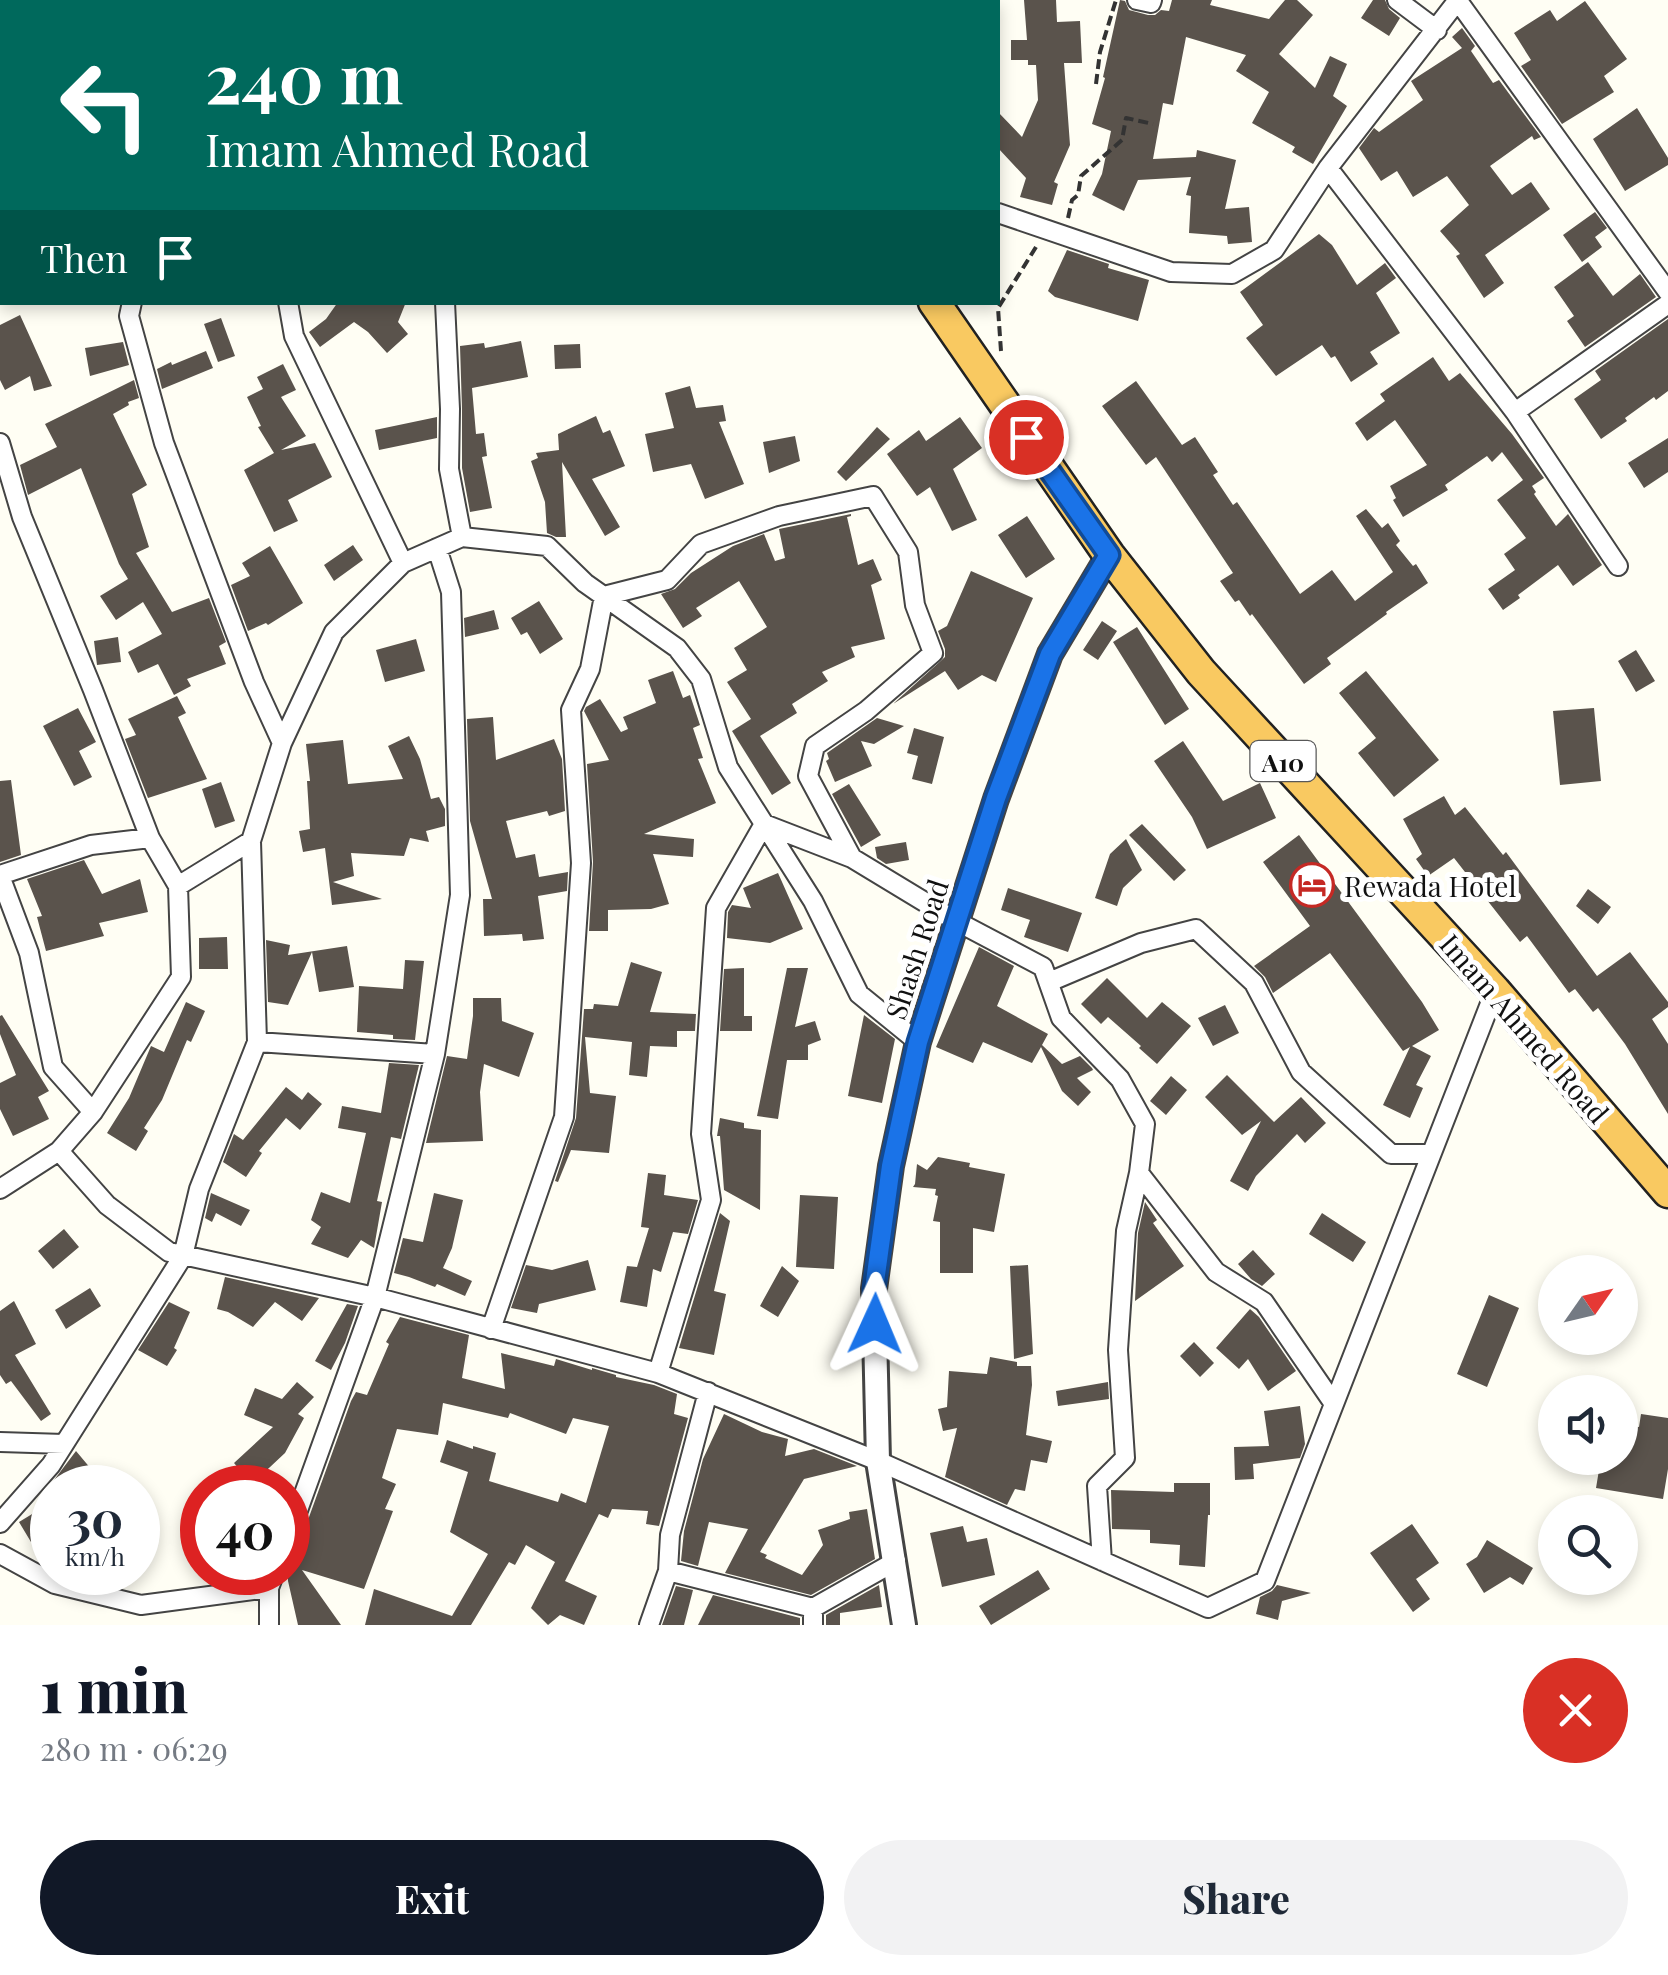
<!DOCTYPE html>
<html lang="en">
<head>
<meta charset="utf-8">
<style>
  body { margin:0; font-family:"Playfair Display",serif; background:#f2f2f3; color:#1f2937; height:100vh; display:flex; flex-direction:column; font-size:38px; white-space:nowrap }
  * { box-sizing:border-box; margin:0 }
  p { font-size:32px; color:#747a83 }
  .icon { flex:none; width:55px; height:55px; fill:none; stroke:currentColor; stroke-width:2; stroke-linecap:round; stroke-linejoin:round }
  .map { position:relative; height:1625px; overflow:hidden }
  .drawer { display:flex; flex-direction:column; background:#fff; flex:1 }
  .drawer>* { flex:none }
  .top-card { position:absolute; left:0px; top:0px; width:1000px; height:305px; box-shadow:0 5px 15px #0003; background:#00695c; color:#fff; overflow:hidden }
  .needle { width:65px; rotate:56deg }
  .fabs { position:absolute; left:1538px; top:1255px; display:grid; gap:20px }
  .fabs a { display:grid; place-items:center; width:100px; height:100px; border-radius:50%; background:#fff; box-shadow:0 5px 15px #0003; font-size:50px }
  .speed { position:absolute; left:30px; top:1465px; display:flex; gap:20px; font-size:50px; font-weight:700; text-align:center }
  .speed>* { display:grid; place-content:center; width:130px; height:130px; border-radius:50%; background:#fff; box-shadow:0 5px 15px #0003; line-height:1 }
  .speed small { font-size:25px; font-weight:400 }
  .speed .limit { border:15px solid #d22; background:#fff; color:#111 }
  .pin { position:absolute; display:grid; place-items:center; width:85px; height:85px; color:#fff; margin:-42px; border:5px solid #fff; border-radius:50%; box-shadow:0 2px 10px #0007 }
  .me { position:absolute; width:110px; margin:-55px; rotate:1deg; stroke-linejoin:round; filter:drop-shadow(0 0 8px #0008) }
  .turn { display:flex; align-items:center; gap:35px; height:210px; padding:0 40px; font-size:45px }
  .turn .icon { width:130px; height:130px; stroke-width:2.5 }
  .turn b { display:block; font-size:70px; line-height:85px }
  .then { display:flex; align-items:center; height:95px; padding:0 40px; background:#0003; gap:20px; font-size:38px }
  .round { display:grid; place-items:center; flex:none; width:105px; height:105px; border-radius:52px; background:#f2f2f3 }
  .overview { display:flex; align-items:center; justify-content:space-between; height:170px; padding:0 40px }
  h1 { font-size:60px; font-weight:800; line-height:75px; color:#111827 }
  .primary-button { display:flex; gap:20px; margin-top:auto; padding:20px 40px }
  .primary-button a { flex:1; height:115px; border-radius:60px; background:#111827; color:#fff; font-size:40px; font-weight:800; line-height:115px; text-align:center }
  .primary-button a+a { background:#f2f2f3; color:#1f2937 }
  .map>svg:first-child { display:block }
  .building { fill:#5a534c }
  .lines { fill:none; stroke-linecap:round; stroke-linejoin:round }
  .minor-casing { stroke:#444; stroke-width:22 }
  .tertiary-casing { stroke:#444; stroke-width:28 }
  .trunk-casing { stroke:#222; stroke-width:35 }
  .path { stroke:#333; stroke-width:4; stroke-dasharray:10 5; stroke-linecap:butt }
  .minor { stroke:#fff; stroke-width:18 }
  .tertiary { stroke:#fff; stroke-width:22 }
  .trunk { stroke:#f9c961; stroke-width:30 }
  .route-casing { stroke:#114b97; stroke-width:25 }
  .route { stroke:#1a73e8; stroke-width:18 }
  .labels { text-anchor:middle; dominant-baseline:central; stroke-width:10; stroke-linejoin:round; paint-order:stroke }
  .shield { fill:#fff; stroke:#585858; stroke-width:2.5 }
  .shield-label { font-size:25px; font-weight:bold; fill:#111 }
  .poi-label { font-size:28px; fill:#111; stroke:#fff; text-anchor:start }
  .street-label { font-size:28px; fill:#111; stroke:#fff }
</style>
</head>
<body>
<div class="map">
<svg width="1668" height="1625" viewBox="0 0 1668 1625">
  <rect width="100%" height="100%" fill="#fffef4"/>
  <path class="building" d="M1024,0H1056L1057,22L1080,21L1082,63H1064L1070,145L1054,182L1058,184L1052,205L1020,197L1026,178L998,148V112L1022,137L1038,100L1036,65H1028V60H1011V40H1027Z
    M1120,0L1125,1L1129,10L1148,15H1155L1161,10L1169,11L1172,0H1212L1210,5L1269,19L1285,0H1297L1313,15L1279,54L1315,88L1330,56L1347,64L1333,96L1347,106L1313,164L1292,152L1295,147L1252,123L1269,92L1236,71L1246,55L1186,37L1173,105L1163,103L1153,159L1196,157L1197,150L1236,160L1225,209L1249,207L1252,242L1228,244L1227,236L1189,233L1191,196L1186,195L1191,177L1138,180L1124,211L1092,195L1102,174L1111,131L1092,124L1105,78L1103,77Z
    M1373,0H1385L1389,9L1400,18L1389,36L1361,18Z
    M1585,1L1627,59L1604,76L1614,92L1562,124L1521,66L1531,60L1514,33L1550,10L1557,21Z
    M1462,28L1475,46L1471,51L1493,83L1499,80L1541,137L1534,140L1532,136L1490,166L1512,195L1531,182L1550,209L1485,255L1504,283L1484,298L1456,256L1460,254L1440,231L1469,205L1447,176L1413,197L1397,171L1381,181L1359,148L1374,128L1379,132L1423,100L1411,81L1462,48L1452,37Z
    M1637,108L1668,158V165L1625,191L1593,139Z
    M1595,212L1607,228L1595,237L1602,247L1582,262L1563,235Z
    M1319,234L1332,245L1357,285L1385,263L1396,278L1376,293L1400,333L1370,352L1378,364L1351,382L1335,356L1331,358L1322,345L1276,376L1246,338L1263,325L1240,292Z
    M1067,250L1109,264L1108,268L1149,280L1138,321L1055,297L1048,291Z
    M1588,262L1613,296L1640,274L1656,297L1585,347L1567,321L1574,316L1554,287Z
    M338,302H406L398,322L408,334L387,353L368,332L354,322L320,347L309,332L326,319Z
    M20,315L30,337L52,386L34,391L30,376L5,390L0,380V325Z
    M221,318L235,356L218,362L204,324Z
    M1668,319V391L1656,400L1654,397L1625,418L1627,421L1601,439L1574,399L1601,380L1595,371Z
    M521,341L528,377L472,388L476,434L484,433L487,456L482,457L492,508L470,512L462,468V409L460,346L484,343L485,348Z
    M123,342L129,365L90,376L85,348Z
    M580,344L581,368L555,369L554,345Z
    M206,351L213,368L162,389L157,369L171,362L172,365Z
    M1433,357L1449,381L1460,373L1512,434L1544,478L1532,486L1536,492L1534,494L1556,526L1568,514L1602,565L1573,586L1558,565L1518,595L1520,598L1503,610L1488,589L1515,570L1504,554L1526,538L1497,500L1523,480L1502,452L1492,462L1487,456L1445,485L1448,490L1403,517L1393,500L1396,498L1390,486L1427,465L1395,420L1367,441L1355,423L1385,401L1380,394Z
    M283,364L296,390L281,397L306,436L281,450L315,443L332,477L288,500L298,521L274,532L244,470L274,453L258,427L261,426L247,397L263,389L257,377Z
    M134,380L139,398L128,402L129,405L113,414L147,485L132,494L149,547L136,553L172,612L209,598L226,642L219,646L226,664L187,679L191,686L174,695L158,664L138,673L128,652L162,634L143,602L116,620L100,596L128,579L119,564L81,468L28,495L20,465L57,447L45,424Z
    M1136,381L1182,445L1195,437L1218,472L1213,475L1233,505L1237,502L1300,594L1332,570L1355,601L1393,572L1356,516L1366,509L1382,528L1388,523L1400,541L1396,545L1413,566L1416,564L1428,583L1386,612L1387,614L1327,658L1331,664L1304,684L1252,614L1250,616L1239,600L1235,602L1220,581L1233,573L1156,457L1146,465L1102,406Z
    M690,386L696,408L723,405L726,421L719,422L744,484L705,499L691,464L653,472L645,434L674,428L665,393Z
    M596,416L603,433L610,430L625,466L592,479L620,527L605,536L562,462L566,537H556L547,533L545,502L531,461L538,458L536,453L559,450L558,434Z
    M437,417V438L379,450L375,430Z
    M960,417L982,448L953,469L977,520L952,531L930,487L917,496L887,454L919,430L926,441Z
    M877,427L890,439L846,481L837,472Z
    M795,436L800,461L769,473L763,442Z
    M1668,438V472L1644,488L1628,463Z
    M851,514V516L847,517L858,565L873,559L882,580L871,585L885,639L851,647L855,657L822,672L828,681L792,704L797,713L760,736L791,783L772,795L732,731L751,719L727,682L747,670L734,648L767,627L739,581L696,608L702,616L683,628L661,594L675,589L691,573L733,546L764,534L775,561L785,558L779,529Z
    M1027,516L1055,559L1026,578L998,535Z
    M353,545L363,560L334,581L324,565Z
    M270,546L303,603L268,625L266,623L248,631L231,585L250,576L242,563Z
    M971,571L1033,598L996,682L982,675L958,690L945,671L893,704L945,657V649L938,631L947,626Z
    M539,601L563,639L540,654L527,632L521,635L511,618Z
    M494,610L499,629L465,637L464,618Z
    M1102,621L1117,631L1098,660L1083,650Z
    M1137,627L1189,709L1165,725L1113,642Z
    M118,637L121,662L97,665L94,641Z
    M416,639L425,671L385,682L376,650Z
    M1636,650L1655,681L1636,692L1618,661Z
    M673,671L683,698L690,695L700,725L693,728L703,758L698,759L716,803L644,834L694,839L693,857L653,854L669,904L651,909L608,910V931H589L593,862L587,764L609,760L584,711L586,707L600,699L621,732L628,729L623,717L656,703L648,680Z
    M1366,671L1439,760L1394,797L1358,753L1376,738L1339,693Z
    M177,696L186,713L178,717L207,779L148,798L125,739L136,735L128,719Z
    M78,708L96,742L79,751L92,777L74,786L43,726Z
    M1594,708L1601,781L1560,785L1553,711Z
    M493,717L496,760L554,739L562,759L565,811L549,816L547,811L506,821L516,858L535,854L539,877L568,872L567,891L538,896L544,939L523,941L522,934L484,936L483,899H492L470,821L467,719Z
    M877,718L904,726L874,744L861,741L872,766L835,782L826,761L829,759L827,753Z
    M914,728L944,737L932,784L912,779L918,756L907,753Z
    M409,736L420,759L431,799L439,797L445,809V826L426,831L429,842L410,838L404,856L351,853L354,876L333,882L382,899L332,905L325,848L303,852L299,831L310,829L307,781H310L306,744L343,740L348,784L403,779L388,746Z
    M1183,741L1223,801L1260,783L1276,818L1207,849L1192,817L1154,761Z
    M11,780L21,855L0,862V781Z
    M221,782L235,821L215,828L202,789Z
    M849,784L881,835L861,847L832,794Z
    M1444,796L1455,815L1465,807L1503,855L1506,852L1597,976L1630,952L1668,1002V1007L1652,1019L1668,1044V1114L1625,1044L1598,1008L1593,1012L1575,989L1569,993L1527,936L1520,942L1454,858L1428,876L1416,859L1422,854L1403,819Z
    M1142,824L1186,870L1174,881L1129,835Z
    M1299,835L1422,1002L1439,1030L1412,1046L1431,1056L1416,1085L1423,1088L1410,1118L1383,1105L1410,1047L1403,1051L1330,953L1273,993L1265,977L1254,966L1310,926L1263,862Z
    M1126,839L1142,870L1123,888L1117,906L1095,898L1110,854Z
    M906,842L909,860L886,864L877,858L875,847Z
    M84,860L102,894L140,879L148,912L99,923L104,936L46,951L37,917L42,916L27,879Z
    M778,873L803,929L770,943L727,938L728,912L732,905L751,908L743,888Z
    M1008,888L1082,913L1068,952L1024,937L1030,920L1001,910Z
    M1588,889L1611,907L1598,924L1576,906Z
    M227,937L228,969H199V938Z
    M266,940L290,945L288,955L347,946L354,987L319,992L312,952L288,1005L268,1002Z
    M979,947L1014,966L997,1006L1048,1034L1042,1045L1062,1064L1080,1056L1092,1068L1093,1070L1077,1078L1091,1092L1078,1106L1062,1091L1041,1047L1032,1063L983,1042L973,1063L936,1047Z
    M405,960L424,961L415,1040L393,1039V1035L357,1032L359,986L403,989Z
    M631,962L662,972L650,1012L696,1014L695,1031H677V1047L650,1046L647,1077L629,1075L632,1042L585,1037L590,1093L616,1096L609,1153L571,1150L558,1182L555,1181L576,1118L584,1009H593L594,1004L618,1006Z
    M744,968V1016H752V1031H720L724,969Z
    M787,968H808L795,1027L815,1021L821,1040L808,1045V1060H787L778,1119L757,1116Z
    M1107,978L1147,1018L1162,1002L1191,1026L1157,1064L1139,1048L1141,1046L1108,1017L1101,1024L1081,1004Z
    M473,998H501L502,1021L534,1033L519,1077L484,1064L480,1092L483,1141L426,1143L447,1056L467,1059L473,1016Z
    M186,1002L205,1011L191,1042L187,1040L162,1100L144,1128L148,1131L136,1151L107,1133L129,1098L151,1046L164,1052Z
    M1225,1005L1239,1033L1213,1046L1198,1018Z
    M2,1015L49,1091L38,1097L49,1119L13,1136L0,1109V1083L16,1075L0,1034V1016Z
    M864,1015L895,1039L882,1103L848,1096Z
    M389,1063L419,1065L401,1139L391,1137L377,1201L382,1202L374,1248L361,1240L348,1258L311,1244L321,1227L311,1220L321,1192L350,1203L366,1133L338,1128L342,1106L381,1113Z
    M1227,1075L1274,1122L1301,1097L1326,1123L1305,1143L1297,1134L1256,1176L1248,1191L1230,1181L1261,1121L1242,1135L1205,1097Z
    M1171,1076L1187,1090L1166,1115L1150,1101Z
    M286,1087L302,1100L308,1092L322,1104L300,1130L286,1118L259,1151L262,1153L246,1177L223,1162L234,1134L243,1140Z
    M720,1118L744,1123V1128L761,1130L760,1210L724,1190L720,1136H717Z
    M938,1157L970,1163L969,1167L1005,1174L994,1232L973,1228V1273H940V1222L933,1221L938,1196L935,1195L936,1189L913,1187L915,1184L917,1164L927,1170Z
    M648,1173L666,1175L664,1195L698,1200L688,1234L673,1232L661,1272L653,1269L647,1307L620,1302L627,1266L637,1267L649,1228L641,1227Z
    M211,1193L250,1210L241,1226L216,1213L212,1222L205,1218Z
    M434,1193L463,1200L452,1248L443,1268L472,1281L465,1296L437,1284L435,1287L409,1277L394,1273L403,1238L423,1242Z
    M800,1195L838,1197L834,1269L796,1267Z
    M1145,1202L1157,1220L1153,1223L1184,1266L1135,1301L1138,1233Z
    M720,1213L730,1221L714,1291L726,1294L714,1355L679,1348Z
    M1322,1213L1366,1242L1353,1262L1309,1234Z
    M64,1229L79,1247L53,1269L38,1251Z
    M1253,1250L1275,1274L1262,1286L1251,1279L1238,1264Z
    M588,1260L596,1290L539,1304L537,1313L511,1308L526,1265L552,1270Z
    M1028,1265L1033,1354L1014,1359L1010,1266Z
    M782,1266L799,1281L778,1317L760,1306Z
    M225,1277L319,1298L302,1321L275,1302L253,1327L228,1312L217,1309Z
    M90,1288L101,1306L66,1329L55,1310Z
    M1489,1295L1519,1308L1487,1387L1457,1374Z
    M14,1301L36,1344L15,1355L51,1414L41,1421L11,1381L6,1384L0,1375V1311Z
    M169,1302L190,1312L174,1348L177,1350L167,1366L138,1350Z
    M347,1304L358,1306L345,1343L331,1370L315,1361Z
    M1250,1309L1259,1317L1296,1371L1268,1391L1248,1359L1239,1369L1216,1348Z
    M400,1317L469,1335L462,1378L505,1389L501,1353L554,1366L556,1359L592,1370V1368L616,1375V1377L654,1385L677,1394L674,1414L688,1418L659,1526L646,1524L648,1511L612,1509L608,1518L599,1514L565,1581L597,1596L584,1625L560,1615L548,1625L531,1608L555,1562L526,1545L515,1565L509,1562L471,1625H365L374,1589L452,1616L488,1554L450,1532L468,1472L440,1462L447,1440L473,1449V1446L496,1453L489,1481L558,1502L561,1493L586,1503L609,1426L573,1418L566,1434L510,1413L508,1418L443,1403L438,1435L397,1429L382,1478L396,1484L385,1509L393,1511L364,1589L302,1570L341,1625H298L288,1581V1550L295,1548L300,1542L351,1401L356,1392L367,1395L389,1344L386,1342Z
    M1194,1342L1214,1363L1200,1377L1180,1356Z
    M990,1357L1017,1362V1366H1031L1032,1385L1026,1435L1052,1441L1047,1463L1031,1460L1025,1491L1015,1489L1007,1505L945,1477L957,1428L943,1431L938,1409L947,1407L949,1371L987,1374Z
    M297,1382L314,1397L298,1414L304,1418L285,1453L252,1484L234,1463L273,1427L244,1415L255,1388L282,1399Z
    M1108,1382L1109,1399L1058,1406L1056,1391Z
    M1300,1406L1305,1444L1300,1458L1253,1464L1254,1479L1235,1480L1234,1447L1269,1446L1264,1411Z
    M724,1414L762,1432L788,1439L785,1456L814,1449L857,1466L804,1479L760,1552L767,1555L765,1558L802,1575L823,1545L818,1530L850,1519L849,1512L867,1509L875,1559L811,1595L725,1573L748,1529L709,1522L698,1566L681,1561L684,1531L703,1459Z
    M1641,1414L1668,1418V1469L1663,1499L1596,1488L1601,1458H1620V1424L1639,1427Z
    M76,1451L107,1488H48Z
    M1174,1483H1210V1515H1208L1205,1567L1179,1565L1180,1545L1150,1543V1530L1112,1529L1111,1490L1174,1492Z
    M52,1502V1529L31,1542L19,1522Z
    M1412,1524L1439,1563L1416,1579L1430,1599L1413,1612L1370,1553Z
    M963,1526L967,1542L987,1538L995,1575L942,1587L930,1533Z
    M1487,1540L1533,1568L1523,1585L1510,1577L1484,1593L1466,1564L1477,1557Z
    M1038,1570L1050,1589L991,1625L979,1606Z
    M879,1585L882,1607L840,1613V1625H826V1615Z
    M1277,1585L1311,1593L1282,1601L1278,1620L1256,1614L1260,1597L1272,1591Z
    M676,1586L693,1590L684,1625H662Z
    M713,1595L800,1618V1625H698Z"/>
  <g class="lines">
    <g class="minor-casing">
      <path id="minor" d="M184,0L185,2
        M343,0L344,2
        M1137,0L1151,3L1152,0
        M1397,0L1437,30
        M1458,1L1668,292
        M925,2L929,0
        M1328,168L1515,412L1618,566
        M998,213L1171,272L1232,274L1274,250L1328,168L1458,0
        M132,302L129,316L164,443L254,682L282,743
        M288,302L294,336L403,563
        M445,302L450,409L449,469L462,537
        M1515,412L1668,304
        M0,443L22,517L93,690L150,838L178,886
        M0,875L91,845L150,838
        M0,876L29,953L53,1067L93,1112
        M1049,982L1141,943L1196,929L1254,983L1301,1072L1391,1154H1431
        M257,1042L435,1054
        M59,1151L107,1205L169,1252L375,1297L658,1373L878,1461L1208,1608L1265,1581L1495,991
        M0,1189L59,1151L93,1112L181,977L178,886L251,841L282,743L334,632L403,563L462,537L547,546L585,583L677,648L701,679L728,767L813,901L859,994L918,1042
        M491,1329L564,1117L581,863L571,710L590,669L604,596L667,580L701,544L779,516L873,496L908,552L915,605L933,653L866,711L815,746L808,776L852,858L956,921L1043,967L1061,1018L1120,1079L1145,1124L1139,1173L1216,1272L1264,1302L1334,1404
        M658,1373L711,1200L701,1134L716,908L764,824L852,858
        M0,1442L64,1444
        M0,1523L51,1465L183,1256L199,1189L257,1042L251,841
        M288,1538L375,1297L435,1054L460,895L451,592L437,548
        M0,1554L55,1584L141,1605L269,1588
        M1102,1561L1097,1486L1125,1458L1118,1350L1126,1231L1139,1173
        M668,1571L813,1608
        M269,1625V1588L275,1572
        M649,1625L668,1571L670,1535L708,1392
        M813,1625V1608L896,1561"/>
    </g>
    <g class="tertiary-casing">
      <path id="tertiary" d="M904,1625L878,1461L874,1289L891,1166L918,1042L996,799L1050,654L1109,555"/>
    </g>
    <g class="trunk-casing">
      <path id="trunk" d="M732,0L733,2
        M934,302L1109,555L1201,672L1495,991L1668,1192"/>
    </g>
    <path class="path" d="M1096,84L1100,52L1116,0
      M1068,218L1072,200L1078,195L1081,176L1122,140L1126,118L1153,124
      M1001,351L998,308L1036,247"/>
    <use href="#minor" class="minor"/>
    <use href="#tertiary" class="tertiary"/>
    <use href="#trunk" class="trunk"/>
  </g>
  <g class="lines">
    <g class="route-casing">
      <path id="route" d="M875,1324L874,1289L891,1166L918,1042L996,798L1050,654L1109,555L1026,437"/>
    </g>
    <use href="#route" class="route"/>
  </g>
  <defs>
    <g id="hotel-ring" transform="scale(2.25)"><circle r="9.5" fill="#fff" stroke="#c52924" stroke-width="1.5"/><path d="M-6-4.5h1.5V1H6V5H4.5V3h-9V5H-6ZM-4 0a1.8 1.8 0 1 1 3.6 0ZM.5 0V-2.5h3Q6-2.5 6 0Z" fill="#c52924"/></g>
  </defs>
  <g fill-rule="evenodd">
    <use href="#hotel-ring" x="1312" y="885"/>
  </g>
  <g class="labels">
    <rect class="shield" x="1250.5" y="741" width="65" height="40" rx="8"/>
    <g class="shield-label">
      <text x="1283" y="761">A10</text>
    </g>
    <g class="poi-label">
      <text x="1344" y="885">Rewada Hotel</text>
    </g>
    <g class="street-label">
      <text transform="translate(916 949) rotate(-72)">Shash Road</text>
      <text transform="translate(1525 1028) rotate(49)">Imam Ahmed Road</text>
    </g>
  </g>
</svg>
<div class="fabs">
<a><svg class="needle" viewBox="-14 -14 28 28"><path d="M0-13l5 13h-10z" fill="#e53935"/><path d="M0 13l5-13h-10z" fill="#747a83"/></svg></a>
<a><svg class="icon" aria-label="sound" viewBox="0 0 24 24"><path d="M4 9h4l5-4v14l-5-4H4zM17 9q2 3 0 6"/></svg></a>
<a><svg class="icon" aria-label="search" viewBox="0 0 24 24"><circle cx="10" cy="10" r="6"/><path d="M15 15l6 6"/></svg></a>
</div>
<div class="speed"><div>30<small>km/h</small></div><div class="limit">40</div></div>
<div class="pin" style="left:1026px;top:437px;background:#d93025"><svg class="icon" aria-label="arrive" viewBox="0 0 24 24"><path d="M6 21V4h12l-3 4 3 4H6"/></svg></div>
<svg class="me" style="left:875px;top:1324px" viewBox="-20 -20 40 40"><path d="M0-17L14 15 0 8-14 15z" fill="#1a73e8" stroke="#fff" stroke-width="4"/></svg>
<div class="top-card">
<div class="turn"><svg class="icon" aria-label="left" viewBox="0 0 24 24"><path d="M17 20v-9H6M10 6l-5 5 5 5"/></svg><div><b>240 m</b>Imam Ahmed Road</div></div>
<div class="then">Then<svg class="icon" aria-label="arrive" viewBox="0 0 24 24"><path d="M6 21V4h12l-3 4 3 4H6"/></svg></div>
</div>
</div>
<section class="drawer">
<div class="overview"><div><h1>1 min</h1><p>280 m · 06:29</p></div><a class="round" style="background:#d93025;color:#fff"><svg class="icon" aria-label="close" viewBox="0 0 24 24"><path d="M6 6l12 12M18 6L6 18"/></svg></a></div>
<div class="primary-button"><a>Exit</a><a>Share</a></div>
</section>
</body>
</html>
